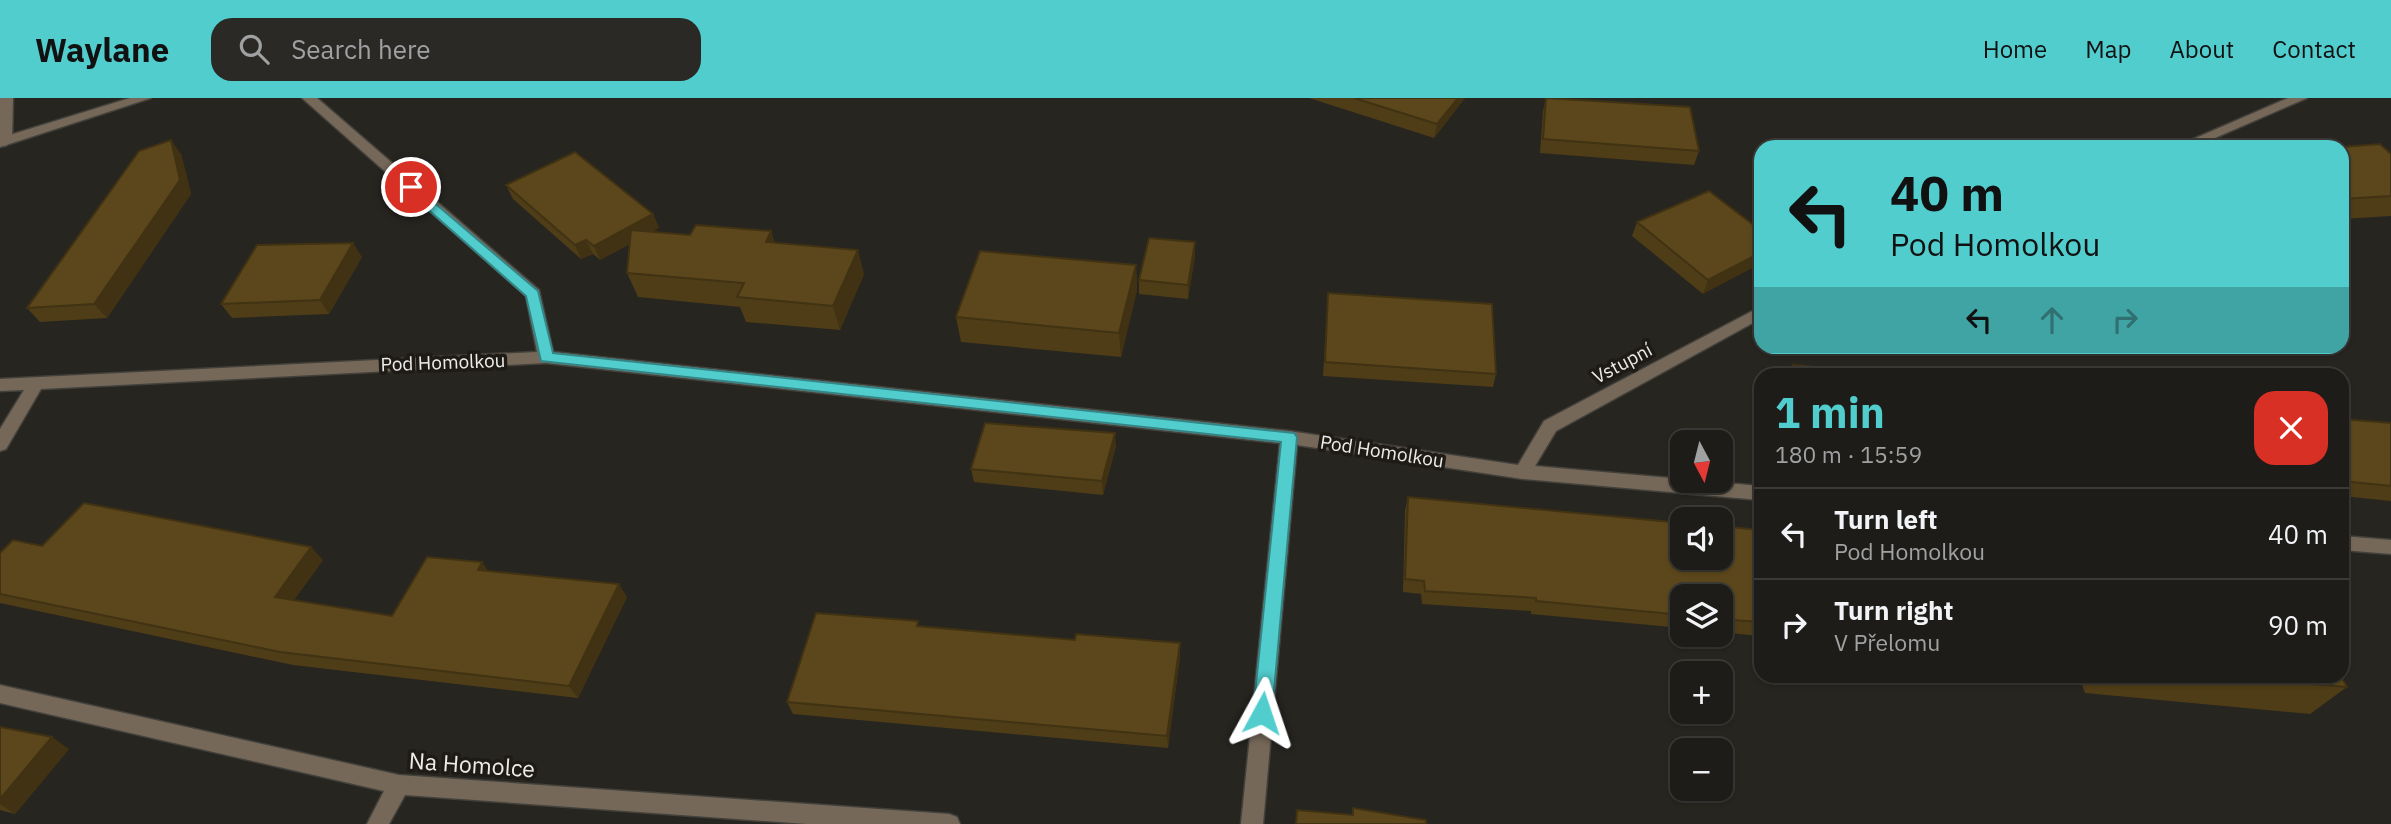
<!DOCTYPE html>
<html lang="en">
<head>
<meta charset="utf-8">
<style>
  body { margin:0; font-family:"IBM Plex Sans",sans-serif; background:#2a2925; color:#f1f3f6; height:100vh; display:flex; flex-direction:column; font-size:26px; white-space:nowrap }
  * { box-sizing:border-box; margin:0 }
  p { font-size:23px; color:#a0a1a2 }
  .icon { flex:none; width:38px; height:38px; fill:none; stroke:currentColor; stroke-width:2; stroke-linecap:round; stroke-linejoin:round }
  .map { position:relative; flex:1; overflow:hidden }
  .drawer { position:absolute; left:1754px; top:270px; width:595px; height:315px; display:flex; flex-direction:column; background:#1d1c18; border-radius:21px; box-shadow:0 2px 5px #0004,0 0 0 2px #3b3a37 }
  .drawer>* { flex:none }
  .hud { position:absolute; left:1754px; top:42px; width:595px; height:214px; border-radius:21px; box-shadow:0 2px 5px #0004,0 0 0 2px #3b3a37; background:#52cdce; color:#111; overflow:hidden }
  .needle { width:46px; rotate:173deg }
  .fabs { position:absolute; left:1670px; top:332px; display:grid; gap:14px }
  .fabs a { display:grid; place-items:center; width:63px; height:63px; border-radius:14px; background:#1d1c18; box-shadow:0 2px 5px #0004,0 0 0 2px #3b3a37; font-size:35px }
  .pin { position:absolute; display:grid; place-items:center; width:60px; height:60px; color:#fff; margin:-30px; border:4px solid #fff; border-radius:50%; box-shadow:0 2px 7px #0007 }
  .me { position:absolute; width:77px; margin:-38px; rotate:5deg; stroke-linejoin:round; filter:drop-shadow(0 0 5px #0008) }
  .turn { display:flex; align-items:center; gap:24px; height:147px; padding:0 21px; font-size:32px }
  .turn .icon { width:91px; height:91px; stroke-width:2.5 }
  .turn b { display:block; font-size:49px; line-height:60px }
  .lanes { display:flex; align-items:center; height:66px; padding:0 21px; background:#0003; justify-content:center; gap:35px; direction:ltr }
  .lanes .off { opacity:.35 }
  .round { display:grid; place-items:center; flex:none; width:74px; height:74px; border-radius:21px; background:#2a2925 }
  .headline { display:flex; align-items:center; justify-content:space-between; height:119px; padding:0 21px }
  h1 { font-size:42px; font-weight:800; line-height:52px; color:#52cdce }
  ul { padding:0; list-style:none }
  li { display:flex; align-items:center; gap:21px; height:91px; padding:0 21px; border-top:2px solid #3b3a37 }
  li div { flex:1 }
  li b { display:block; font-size:26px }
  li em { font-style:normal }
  header { display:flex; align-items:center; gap:42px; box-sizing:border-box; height:98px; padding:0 35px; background:#52cdce; color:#111 }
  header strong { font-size:33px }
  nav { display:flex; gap:38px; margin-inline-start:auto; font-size:24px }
  .search { width:490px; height:63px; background:#2a2925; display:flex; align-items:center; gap:18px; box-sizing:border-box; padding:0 24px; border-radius:21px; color:#a0a1a2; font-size:26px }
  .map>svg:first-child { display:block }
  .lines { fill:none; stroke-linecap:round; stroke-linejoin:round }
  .service-casing { stroke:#43413c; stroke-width:3 }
  .minor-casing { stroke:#43413c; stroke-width:3 }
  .service { fill:#756858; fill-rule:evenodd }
  .minor { fill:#756858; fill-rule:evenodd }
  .wall { fill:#4e3d17 }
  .shaded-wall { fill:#403213 }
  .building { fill:#5b471b; stroke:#403213; stroke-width:2 }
  .route { fill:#52cdce; stroke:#358586; stroke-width:2 }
  .labels { text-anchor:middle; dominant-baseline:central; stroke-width:7; stroke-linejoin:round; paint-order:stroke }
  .street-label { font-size:19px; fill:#edebe8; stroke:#1e1b16 }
  .near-street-label { font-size:23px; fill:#edebe8; stroke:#1e1b16 }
</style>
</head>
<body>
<header>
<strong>Waylane</strong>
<div class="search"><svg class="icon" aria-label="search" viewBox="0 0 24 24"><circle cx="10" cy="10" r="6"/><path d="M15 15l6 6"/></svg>Search here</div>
<nav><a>Home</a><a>Map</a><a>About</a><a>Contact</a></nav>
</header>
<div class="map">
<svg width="2391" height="726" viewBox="0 0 2391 726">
  <rect width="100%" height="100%" fill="#272520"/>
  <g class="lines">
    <g class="service-casing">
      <path id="service" d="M0,0H13L12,44L5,48L0,47Z"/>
    </g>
    <g class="minor-casing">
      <path id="minor" d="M130,0H151L0,49V40Z
        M302,0H317L539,192L553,254L1289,333L1518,367L1544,323L1760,209V221L1556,333L1535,368L1760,388V402L1523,381L1297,347L1263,726H1241L1280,345L546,265L41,291L6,351L0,353V331L24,292L0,293V281L537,254L526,198Z
        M2288,0H2307L2194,49H2175Z
        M2342,438L2391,442V456L2342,452Z
        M0,587L399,677L949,716L957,719L960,726H807L405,697L389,726H367L384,693L0,605Z"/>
    </g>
    <use href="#service" class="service"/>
    <use href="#minor" class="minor"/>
  </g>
  <path class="wall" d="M1309,0H1465L1434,40Z
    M1546,0L1699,53L1694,67L1540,55L1543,13Z
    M2342,49L2391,56V118L2342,121Z
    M181,56L191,96L107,220L40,224L27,210Z
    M506,87L653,116L659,130L652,134L690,137L771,133L774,144L864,176L840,232L746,224L740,209L638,199L627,175L630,146L600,162L593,156L581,161L513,101Z
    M1637,124L1760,132L1703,196L1632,138Z
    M1195,158L1188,201L1139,196V182Z
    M362,159L329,216L232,220L221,206Z
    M1136,167L1137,192L1121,259L961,244L956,219Z
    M1328,195L1496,276L1493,289L1323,278Z
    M1793,267L1890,276H1788Z
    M2342,321L2391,325V403L2342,398Z
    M1116,348L1103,397L974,384L971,371Z
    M1408,399L1760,432V538L1720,534V499H1682V530L1531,516V513L1422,506L1421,496L1403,494L1405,412Z
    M42,448L323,462L294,502L392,518L488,473L627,499L578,600L293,567L0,505V455Z
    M920,528L1180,558L1168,650L793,616L787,604Z
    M2079,578H2341L2347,589L2310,616L2085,595Z
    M0,629L69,651L15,716L0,712Z"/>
  <path class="shaded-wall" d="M1458,0H1465L1434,40L1437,26Z
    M171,42L181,56L191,96L107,220L94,206Z
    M653,116L659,130L600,162L594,148Z
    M771,133L779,158L766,144Z
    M586,142L593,156L581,161L575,147Z
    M1195,144V158L1188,201V187Z
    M353,145L362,159L329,216L320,202Z
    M858,152L864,176L840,232L833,208Z
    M1760,155V166L1703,196L1708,182Z
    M1136,167L1137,192L1121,259L1119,235Z
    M1115,335L1116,348L1103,397L1102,383Z
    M311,449L323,462L287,512L275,499Z
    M482,464L491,477L478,472Z
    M619,486L627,499L578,600L569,588Z
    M1180,545V558L1168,650L1167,638Z
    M52,639L69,651L15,716L0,706V701Z"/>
  <path class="building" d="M1354,0H1458L1437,26Z
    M1546,0L1690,9L1699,53L1543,41Z
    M171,42L180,82L94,206L27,210L139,53Z
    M2380,46L2391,56V98L2342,101V49Z
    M575,54L653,116L594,148L586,142L575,147L506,87Z
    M1709,93L1760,132V155L1708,182L1637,124Z
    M696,127L771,133L766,144L858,152L833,208L737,199L744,185L627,175L631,132L690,137Z
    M1149,140L1195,144L1188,187L1139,182Z
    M353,145L320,202L221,206L257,147Z
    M980,153L1136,167L1119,235L956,219Z
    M1328,195L1492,206L1496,276L1325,264Z
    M1793,267L1890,276H1795Z
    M2342,321L2391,325V388L2342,383Z
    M985,325L1115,335L1102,383L971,371Z
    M1408,399L1682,425V460H1720V428L1760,432V524L1720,521V499H1682V517L1536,503V500L1425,493L1424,483L1405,481Z
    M84,405L311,449L275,499L392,518L427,459L482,464L478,472L619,486L569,588L280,554L0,496V455L13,442L42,448Z
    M816,515L918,523L917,528L1075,542L1076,536L1180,545L1167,638L787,604Z
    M2226,578H2341L2347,589Z
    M0,629L52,639L0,701Z
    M1353,710L1426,722V726H1296L1297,712L1353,717Z"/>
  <path class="route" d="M411,85L538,193L553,255L1294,335L1297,339L1272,615L1269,621L1262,624L1256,621L1253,615L1281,344L541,263L526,198L406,92V86Z"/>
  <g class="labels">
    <g class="street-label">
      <text transform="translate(443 264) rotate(-2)">Pod Homolkou</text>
      <text transform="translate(1622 265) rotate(-28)">Vstupní</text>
      <text transform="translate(1382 353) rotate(9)">Pod Homolkou</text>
    </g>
    <g class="near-street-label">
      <text transform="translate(472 666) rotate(4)">Na Homolce</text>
    </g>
  </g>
</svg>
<div class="fabs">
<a><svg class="needle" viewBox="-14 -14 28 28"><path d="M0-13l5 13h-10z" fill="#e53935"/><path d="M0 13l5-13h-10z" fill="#a0a1a2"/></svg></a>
<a><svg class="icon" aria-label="sound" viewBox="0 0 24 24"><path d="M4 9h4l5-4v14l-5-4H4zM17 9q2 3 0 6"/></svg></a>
<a><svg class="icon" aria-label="layers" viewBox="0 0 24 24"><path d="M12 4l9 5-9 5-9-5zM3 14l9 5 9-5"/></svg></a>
<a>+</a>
<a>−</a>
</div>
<div class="pin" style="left:411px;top:89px;background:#d93025"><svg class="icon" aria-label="arrive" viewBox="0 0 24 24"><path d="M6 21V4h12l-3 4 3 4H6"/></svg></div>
<svg class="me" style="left:1262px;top:615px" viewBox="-20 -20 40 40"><path d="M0-17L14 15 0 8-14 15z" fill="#52cdce" stroke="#fff" stroke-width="4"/></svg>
<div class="hud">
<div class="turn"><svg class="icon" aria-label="left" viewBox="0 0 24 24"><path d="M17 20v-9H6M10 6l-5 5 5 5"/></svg><div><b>40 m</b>Pod Homolkou</div></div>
<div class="lanes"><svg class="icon" aria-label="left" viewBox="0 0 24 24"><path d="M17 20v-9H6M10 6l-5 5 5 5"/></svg><svg class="icon off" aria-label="ahead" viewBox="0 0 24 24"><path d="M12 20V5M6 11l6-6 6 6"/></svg><svg class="icon off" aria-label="right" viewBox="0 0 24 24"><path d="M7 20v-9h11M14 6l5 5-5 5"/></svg></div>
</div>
<section class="drawer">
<div class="headline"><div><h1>1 min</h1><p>180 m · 15:59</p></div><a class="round" style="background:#d93025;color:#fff"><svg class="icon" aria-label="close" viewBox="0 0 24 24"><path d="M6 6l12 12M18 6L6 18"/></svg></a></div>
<ul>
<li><svg class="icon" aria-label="left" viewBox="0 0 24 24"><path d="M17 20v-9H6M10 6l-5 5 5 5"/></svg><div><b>Turn left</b><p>Pod Homolkou</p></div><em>40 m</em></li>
<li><svg class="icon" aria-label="right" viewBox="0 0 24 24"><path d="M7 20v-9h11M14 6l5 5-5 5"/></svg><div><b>Turn right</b><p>V Přelomu</p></div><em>90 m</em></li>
</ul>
</section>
</div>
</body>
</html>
